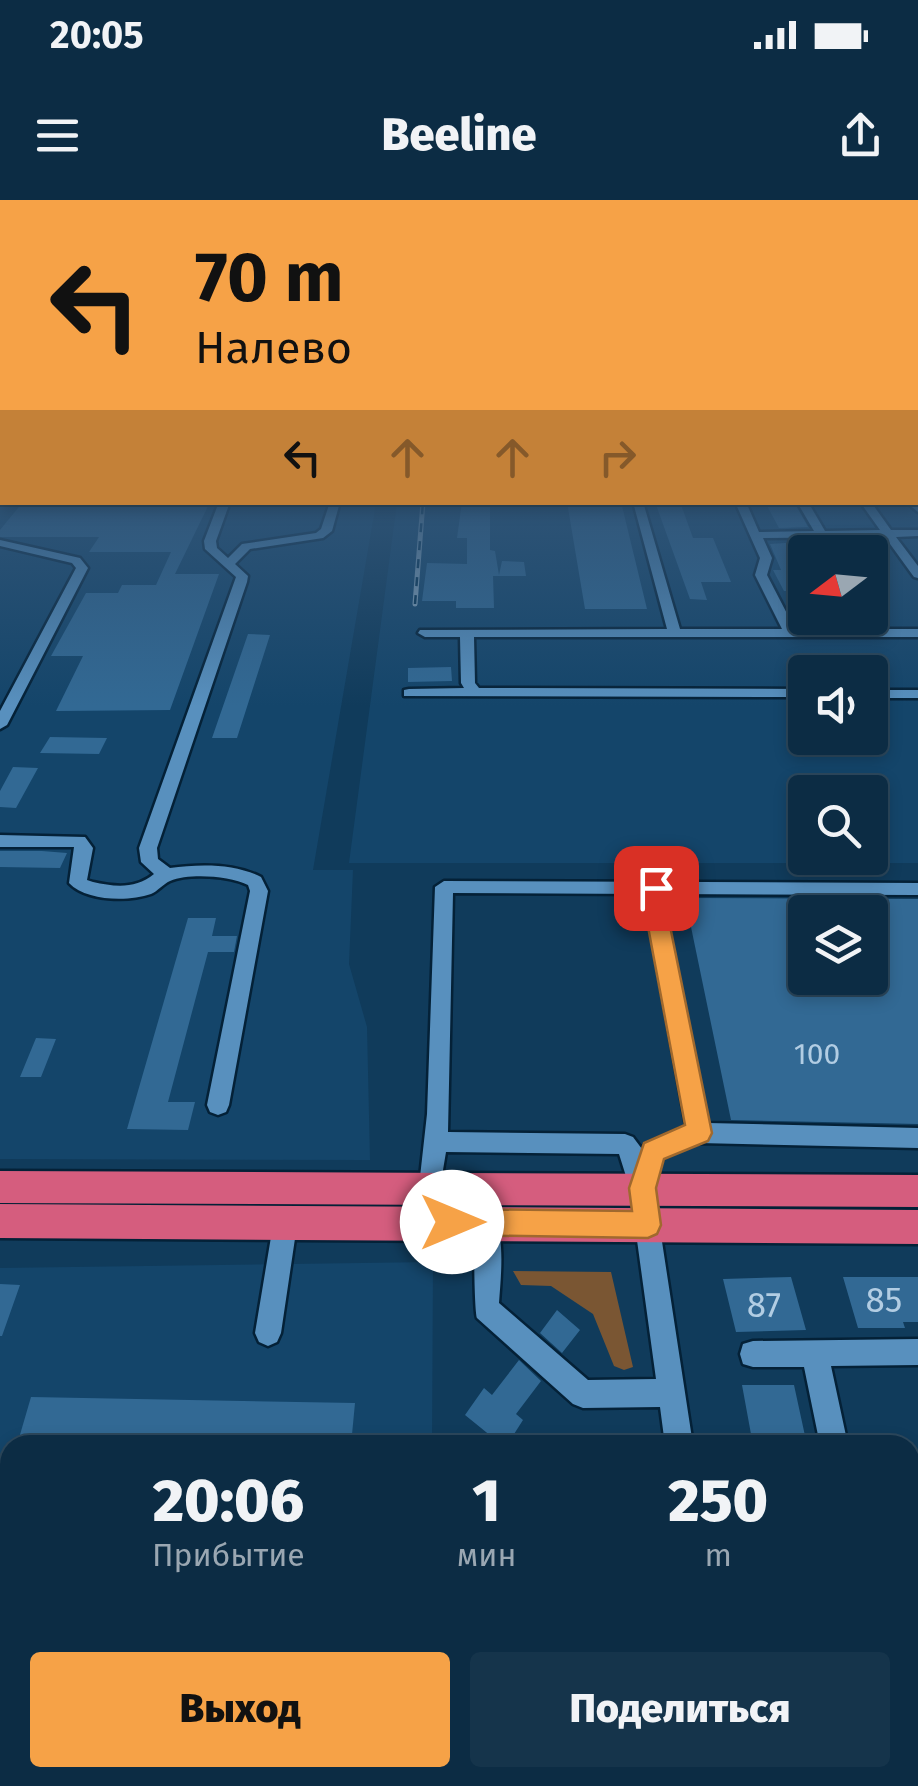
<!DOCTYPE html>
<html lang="ru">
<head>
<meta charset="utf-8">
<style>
  body { margin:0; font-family:"Fira Sans",sans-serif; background:#15344b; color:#f1f3f6; height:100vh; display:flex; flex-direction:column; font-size:38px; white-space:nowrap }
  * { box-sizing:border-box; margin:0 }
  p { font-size:32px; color:#9aa7b2 }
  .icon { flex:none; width:55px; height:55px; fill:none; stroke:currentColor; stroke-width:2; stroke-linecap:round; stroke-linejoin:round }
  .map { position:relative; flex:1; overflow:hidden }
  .details { position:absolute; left:0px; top:1235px; width:920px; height:352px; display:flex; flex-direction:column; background:#0c2c44; border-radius:30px 30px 0 0; box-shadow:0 5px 15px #0003,0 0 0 2px #2c485d }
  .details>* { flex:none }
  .top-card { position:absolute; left:0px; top:0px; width:920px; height:305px; box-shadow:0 5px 15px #0003,0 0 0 2px #2c485d; background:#f6a247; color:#111; overflow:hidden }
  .needle { width:65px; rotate:254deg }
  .tools { position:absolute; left:788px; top:335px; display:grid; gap:20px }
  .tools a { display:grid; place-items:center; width:100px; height:100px; border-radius:10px; background:#0c2c44; box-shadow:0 5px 15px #0003,0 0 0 2px #2c485d; font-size:50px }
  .pin { position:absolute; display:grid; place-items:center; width:85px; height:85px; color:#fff; margin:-42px; border-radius:20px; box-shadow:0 5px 15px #0006 }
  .me { position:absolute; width:110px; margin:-55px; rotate:90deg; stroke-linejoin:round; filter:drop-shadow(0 0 8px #0008) }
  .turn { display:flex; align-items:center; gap:35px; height:210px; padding:0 30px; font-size:45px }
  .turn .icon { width:130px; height:130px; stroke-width:2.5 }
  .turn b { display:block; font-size:70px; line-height:85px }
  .lanes { display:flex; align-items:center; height:95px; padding:0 30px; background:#0003; justify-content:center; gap:50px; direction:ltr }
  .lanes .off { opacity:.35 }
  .eta { display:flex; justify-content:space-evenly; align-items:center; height:170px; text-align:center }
  .eta b { font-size:60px; font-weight:800; line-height:70px }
  .cta { display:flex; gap:20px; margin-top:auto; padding:20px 30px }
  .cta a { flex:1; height:115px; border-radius:10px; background:#f6a247; color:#111; font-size:40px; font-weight:800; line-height:115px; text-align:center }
  .cta a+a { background:#15344b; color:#f1f3f6 }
  .status { display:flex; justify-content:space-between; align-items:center; height:70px; padding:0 50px; background:#0c2c44; direction:ltr }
  .status svg { height:28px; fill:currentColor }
  header { display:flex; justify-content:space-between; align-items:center; height:130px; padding:0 30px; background:#0c2c44; font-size:45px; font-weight:800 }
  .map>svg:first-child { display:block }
  .built { fill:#14456a; fill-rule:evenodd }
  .green { fill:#7a5633 }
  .building { fill:#326994; fill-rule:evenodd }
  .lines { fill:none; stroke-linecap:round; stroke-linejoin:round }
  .minor-casing { stroke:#042137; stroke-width:5 }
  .highway-casing { stroke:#042137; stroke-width:5 }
  .minor { fill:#5890be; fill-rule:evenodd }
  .highway { fill:#d55d7e; fill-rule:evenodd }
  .rail-casing { stroke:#8ba7bd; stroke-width:5 }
  .rail { stroke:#033150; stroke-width:2.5; stroke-dasharray:9; stroke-linecap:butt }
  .route { fill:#f6a247; stroke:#a0692e; stroke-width:2.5 }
  .labels { text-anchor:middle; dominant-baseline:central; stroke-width:10; stroke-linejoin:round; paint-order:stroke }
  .number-label { font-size:30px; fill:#b2cde3 }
  .near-number-label { font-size:35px; fill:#b2cde3 }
</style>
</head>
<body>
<div class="status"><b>20:05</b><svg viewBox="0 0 49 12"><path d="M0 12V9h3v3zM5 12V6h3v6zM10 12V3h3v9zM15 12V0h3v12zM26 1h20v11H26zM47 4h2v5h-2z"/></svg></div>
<header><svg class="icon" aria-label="menu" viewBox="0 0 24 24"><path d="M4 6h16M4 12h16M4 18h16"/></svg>Beeline<svg class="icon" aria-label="share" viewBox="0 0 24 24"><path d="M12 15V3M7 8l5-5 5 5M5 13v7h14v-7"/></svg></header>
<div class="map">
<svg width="918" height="1586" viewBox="0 0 918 1586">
  <rect width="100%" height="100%" fill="#103b5b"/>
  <path class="built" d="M0,284L2,302L376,303L313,670H353L349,764L367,827L370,960L0,959Z
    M918,284V663H349L397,303L918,302ZM805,352H870V418H805ZM805,472H870V538H805ZM805,592H870V658H805Z
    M433,1062L432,1245H10V1578H666L667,1586H0V1068Z"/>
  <path class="green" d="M513,1071L611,1072L633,1167L624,1170L614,1166L593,1114L551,1086L521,1085Z"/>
  <path class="building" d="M23,302H210L175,374H219L170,510L56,511L83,456H51L86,393H118L122,385H156L171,352H89L99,337H0V330Z
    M462,302H490V350L495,351L499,375L502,361L524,362L526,376H493L494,408H456V401H422L427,363L467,364V338H457Z
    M567,302H621L647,409H585Z
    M655,302H680L693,338H713L731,382H701L707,400L690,399Z
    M765,302H794L808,327L779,328Z
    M817,341L823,351H805V391H784L773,370H781L770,344Z
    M248,434L270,435L237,538H212Z
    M451,467L452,481L408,482V468Z
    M50,537L107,538L99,554L40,553Z
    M13,567L38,568L16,608L0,607V591Z
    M0,651H42L67,653L60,668L0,667Z
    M685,698L918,699V924L731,920ZM805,712H870V778H805Z
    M188,718H216L212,736H237L234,752H208L168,902H195L188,930L127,929Z
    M36,838L56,839L41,877H20Z
    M791,1077L806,1130L736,1132L723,1079Z
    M843,1077H918V1122H903L905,1128H858Z
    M0,1084L20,1085L2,1136H0Z
    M557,1110L580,1130L562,1153L540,1133Z
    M519,1160L541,1181L516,1214L523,1220L507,1245H502L465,1215L484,1188L492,1195Z
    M742,1185H794L807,1245H753Z
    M31,1197L355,1203L351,1245H17Z"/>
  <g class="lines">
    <g class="minor-casing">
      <path id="minor" d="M0,294L3,302L0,303Z
        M219,302H230L216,341L217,348L228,358L242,344L316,333L321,329L330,302H340L332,331L323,338L250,349L235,364L248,376L247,382L157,648L158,659L170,668C199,664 234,663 261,677L268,691L229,905L226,912L218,915L210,912L207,905L250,691L248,685C229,676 190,673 170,681C163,684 158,691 151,694C128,702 86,701 69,683L74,647H0V635L85,637L93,648L87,680L93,682C115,687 136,689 154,674L141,662L139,648L236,377L205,349L204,341Z
        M633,302H643L680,429H782L755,375L760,358L735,302H746L759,332L814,331L797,302H808L825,331L880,330L860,302H871L891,330H918V336L896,337L918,366V378L914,377L885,337L763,338L772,358L767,375L795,429H918V437H474L475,483L479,488L805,489V497L404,496V490L409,489L464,488L461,483L460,437H425L418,433L420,430L667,429Z
        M906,302H918V312Z
        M0,340L80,358L88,368L7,525L0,529V511L76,368L72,363L0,346Z
        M870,490H918V498H870Z
        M444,681L918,683V695L665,694L666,716L708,923L918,928V948L699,943L663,957L654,989L693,1245H665L660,1207L583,1208L573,1204L477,1118C474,1111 473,1020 476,1013L485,1009L494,1013C505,1040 501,1075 499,1103L588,1180L656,1179L630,989L619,954L446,952L439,994L431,997L423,994L419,986L427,914L435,687ZM453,693L647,694L648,716L686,926L645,944L642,949L633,937L625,934L448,932Z
        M285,1013L294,1017L297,1025L281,1133L277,1142L268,1146L259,1142L255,1133L273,1025L276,1017Z
        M918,1139V1165L831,1166L848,1245H820L804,1167H753L743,1164L740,1154L743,1144L753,1141Z
        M910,1383H918V1415H910Z
        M712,1578H746L748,1586H712Z"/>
    </g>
    <g class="highway-casing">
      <path id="highway" d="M0,971L918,975V1007L0,1003Z
        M0,1004L918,1010V1044L0,1038Z"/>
    </g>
    <use href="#minor" class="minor"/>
    <use href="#highway" class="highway"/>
    <g class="rail-casing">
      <path id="rail" d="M415,404L423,302"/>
    </g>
    <use href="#rail" class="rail"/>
  </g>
  <linearGradient id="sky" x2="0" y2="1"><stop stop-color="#092032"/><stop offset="0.56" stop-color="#315577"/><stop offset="1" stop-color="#315577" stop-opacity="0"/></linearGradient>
  <rect width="918" height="506" fill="url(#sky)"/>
  <path class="route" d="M656,681L666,688L668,716L712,933L708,941L664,959L656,988L661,1025L657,1034L648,1038L452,1035L442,1031L438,1022L442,1013L452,1009L632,1011L629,988L644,943L685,925L646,716V688Z"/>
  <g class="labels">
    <g class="number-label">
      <text x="817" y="854">100</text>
    </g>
    <g class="near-number-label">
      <text x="884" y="1100">85</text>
      <text x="764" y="1105">87</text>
    </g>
  </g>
</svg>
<div class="tools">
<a><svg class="needle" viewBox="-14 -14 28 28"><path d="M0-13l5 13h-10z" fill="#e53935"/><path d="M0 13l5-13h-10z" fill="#9aa7b2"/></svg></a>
<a><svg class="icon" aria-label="sound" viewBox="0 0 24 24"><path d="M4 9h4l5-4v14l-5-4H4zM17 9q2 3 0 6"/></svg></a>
<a><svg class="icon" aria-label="search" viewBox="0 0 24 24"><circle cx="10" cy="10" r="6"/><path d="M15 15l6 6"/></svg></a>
<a><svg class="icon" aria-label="layers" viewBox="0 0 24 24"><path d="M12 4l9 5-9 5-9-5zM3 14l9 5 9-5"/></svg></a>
</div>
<div class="pin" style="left:656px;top:688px;background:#d93025"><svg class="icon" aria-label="arrive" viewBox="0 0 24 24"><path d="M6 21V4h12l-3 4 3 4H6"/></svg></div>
<svg class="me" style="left:452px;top:1022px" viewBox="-20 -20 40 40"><circle r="19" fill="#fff"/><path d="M0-13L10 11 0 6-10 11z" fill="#f6a247"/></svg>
<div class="top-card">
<div class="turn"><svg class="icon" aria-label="left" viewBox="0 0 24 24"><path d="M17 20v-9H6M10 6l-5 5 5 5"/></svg><div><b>70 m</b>Налево</div></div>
<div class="lanes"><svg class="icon" aria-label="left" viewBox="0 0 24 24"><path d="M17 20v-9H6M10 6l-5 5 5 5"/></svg><svg class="icon off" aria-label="ahead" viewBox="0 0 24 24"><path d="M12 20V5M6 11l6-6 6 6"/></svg><svg class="icon off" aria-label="ahead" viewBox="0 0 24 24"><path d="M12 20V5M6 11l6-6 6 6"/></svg><svg class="icon off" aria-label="right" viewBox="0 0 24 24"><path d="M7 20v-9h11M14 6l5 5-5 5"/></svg></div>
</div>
<section class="details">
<div class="eta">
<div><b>20:06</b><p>Прибытие</p></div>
<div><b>1</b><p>мин</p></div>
<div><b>250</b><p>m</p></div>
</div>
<div class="cta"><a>Выход</a><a>Поделиться</a></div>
</section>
</div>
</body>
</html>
